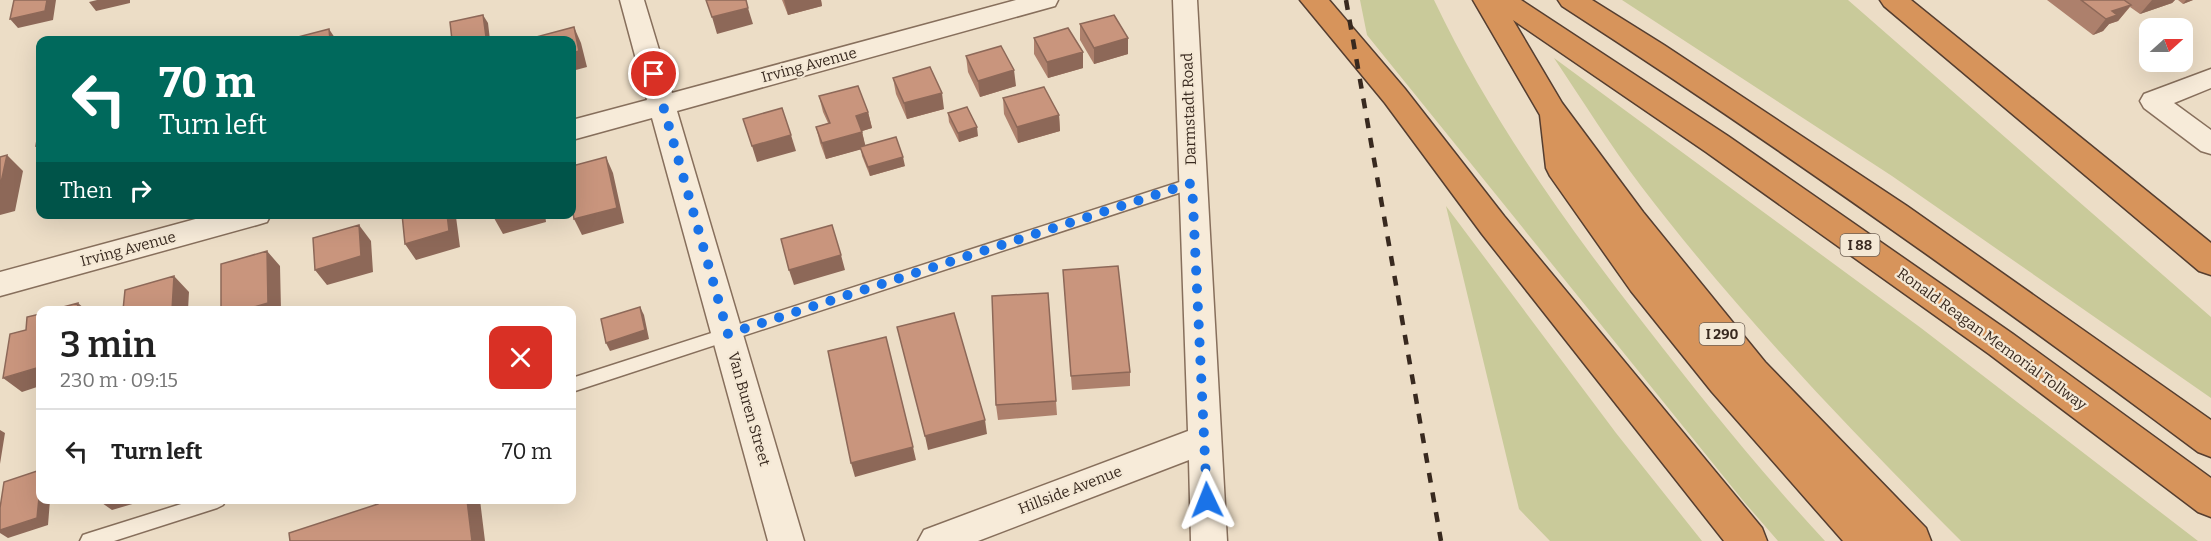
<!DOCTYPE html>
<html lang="en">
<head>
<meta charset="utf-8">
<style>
  body { margin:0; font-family:Bitter,serif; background:#f2f2f2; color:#222; height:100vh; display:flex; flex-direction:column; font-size:22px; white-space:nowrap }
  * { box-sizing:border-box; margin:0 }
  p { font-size:20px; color:#767676 }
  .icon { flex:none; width:33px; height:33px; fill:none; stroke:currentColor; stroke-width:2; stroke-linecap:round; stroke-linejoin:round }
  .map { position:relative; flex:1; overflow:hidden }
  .details { position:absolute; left:36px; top:306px; width:540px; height:198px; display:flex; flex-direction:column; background:#fff; border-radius:12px; box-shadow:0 6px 24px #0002 }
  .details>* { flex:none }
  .hud { position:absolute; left:36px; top:36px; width:540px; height:183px; border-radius:12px; box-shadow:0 6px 24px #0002; background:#00695c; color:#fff; overflow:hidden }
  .needle { width:39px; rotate:69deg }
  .buttons { position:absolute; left:2139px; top:18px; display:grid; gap:12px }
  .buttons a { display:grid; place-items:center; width:54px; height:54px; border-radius:12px; background:#fff; box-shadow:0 6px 24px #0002; font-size:30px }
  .pin { position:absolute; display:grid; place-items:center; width:51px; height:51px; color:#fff; margin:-26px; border:3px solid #fff; border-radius:50%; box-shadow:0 2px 6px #0007 }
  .me { position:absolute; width:66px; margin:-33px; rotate:358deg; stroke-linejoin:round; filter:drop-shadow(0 0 4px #0008) }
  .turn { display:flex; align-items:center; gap:21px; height:126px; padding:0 24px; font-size:27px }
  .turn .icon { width:78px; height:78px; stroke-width:2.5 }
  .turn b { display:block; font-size:42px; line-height:51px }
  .then { display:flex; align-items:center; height:57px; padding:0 24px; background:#0003; gap:12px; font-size:22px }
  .round { display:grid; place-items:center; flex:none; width:63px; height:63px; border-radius:12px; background:#f2f2f2 }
  .headline { display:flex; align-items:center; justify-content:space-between; height:102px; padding:0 24px }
  h1 { font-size:36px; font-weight:600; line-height:45px }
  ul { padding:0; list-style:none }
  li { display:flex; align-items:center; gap:18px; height:84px; padding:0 24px; border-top:2px solid #e0e0e0 }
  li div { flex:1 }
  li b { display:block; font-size:22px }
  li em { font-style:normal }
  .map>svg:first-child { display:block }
  .green { fill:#c9ca9a }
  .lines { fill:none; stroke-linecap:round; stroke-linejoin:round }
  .service-casing { stroke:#876f5c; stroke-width:3 }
  .minor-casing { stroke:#876f5c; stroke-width:3 }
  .motorway-casing { stroke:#553e30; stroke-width:3 }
  .service { fill:#f7ebd9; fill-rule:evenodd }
  .minor { fill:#f7ebd9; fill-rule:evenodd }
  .motorway { fill:#d7945b; fill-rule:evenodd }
  .rail { stroke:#38291f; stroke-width:4.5; stroke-dasharray:10 10; stroke-linecap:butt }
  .wall { fill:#ad806c }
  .shaded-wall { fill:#8d6858 }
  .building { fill:#c9957d; stroke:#8d6858; stroke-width:1.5 }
  .route { stroke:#1a73e8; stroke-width:10; stroke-dasharray:0 18 }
  .labels { text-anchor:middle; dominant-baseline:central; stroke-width:4.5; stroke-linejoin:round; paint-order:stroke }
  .shield { fill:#f4e8d5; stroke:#706256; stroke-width:1.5 }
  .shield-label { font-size:14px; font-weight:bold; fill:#38291f }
  .street-label { font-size:15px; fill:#38291f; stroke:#f4e8d5 }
</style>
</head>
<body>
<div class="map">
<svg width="2211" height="541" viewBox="0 0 2211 541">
  <rect width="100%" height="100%" fill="#ecddc6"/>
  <path class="green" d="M1360,0H1434C1489,116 1565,223 1644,324C1702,399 1761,472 1825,541H1778L1745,503L1367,35Z
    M1622,0H1848L2211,317V398L1892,176Z
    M1554,58L1921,328L2198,541H1961C1848,428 1738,313 1641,186C1610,145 1583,101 1554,58Z
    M1446,206L1616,433L1702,541H1550L1519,509Z"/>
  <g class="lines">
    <g class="service-casing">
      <path id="service" d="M1192,178L1197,179L1199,183L1197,187L572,392V378Z
        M194,500H226L223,505L217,508L114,541H80L83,535L89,533Z"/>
    </g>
    <g class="minor-casing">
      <path id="minor" d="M620,0H644L672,93L1016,0H1058L1055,6L677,111L804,541H768L652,118L572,140V120L647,100Z
        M1173,0H1197L1227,541H1191L1189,460L978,541H918L924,530L1188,431Z
        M2211,69V88L2174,103L2211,130V154L2201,151L2144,108L2140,101L2144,94Z
        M214,214H271L267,222L257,225L0,296V272Z"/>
    </g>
    <g class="motorway-casing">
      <path id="motorway" d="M1300,0H1329L1405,89L1504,216L1762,528L1767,541H1724L1482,234L1385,103Z
        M1473,0H1521L1728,136L2013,334L2211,478V517L2198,512L1989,354L1706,152L1513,20L1562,103L1643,212L1765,362L1926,528L1931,541H1843L1712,392L1631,291L1550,176L1546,168L1540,115Z
        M1558,0H1592L1664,45L1907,206L2211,420V457L2198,452C1990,297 1780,147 1562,6Z
        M1880,0H1911L2211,243V275L2199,271L1884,6Z"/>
    </g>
    <use href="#service" class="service"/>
    <use href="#minor" class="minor"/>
    <use href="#motorway" class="motorway"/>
    <path class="rail" d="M1346,0L1441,541"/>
  </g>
  <path class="wall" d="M782,0H821L822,6L788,15Z
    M2047,0H2175L2172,3L2140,14L2130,7L2118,21L2109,24L2103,31L2093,35Z
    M2178,0H2193L2183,4Z
    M1080,24L1128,38V54L1094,64L1080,40Z
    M1034,38L1083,68L1048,78L1034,54Z
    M966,56L1016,86L980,97L968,72Z
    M893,78L944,109L907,119L896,94Z
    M819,96L868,112L872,128L862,131L865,146L905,166L870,176L862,156L861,149L826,159L820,143L816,127L828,123L823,112Z
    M1003,98L1059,115L1060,131L1018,143L1004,114Z
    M948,113L978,136L959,142L949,122Z
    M1063,270L1130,372V386L1072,390Z
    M1048,293L1057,415L998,420L996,405Z"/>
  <path class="shaded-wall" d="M47,0H56L53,20L18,28L10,19Z
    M97,0H130V3L96,11L89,2Z
    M784,0H821L822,6L788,15Z
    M2152,0H2175L2172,3L2140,14Z
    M2186,0H2193L2183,4Z
    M2131,5L2118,21L2109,24L2103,31L2093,35L2112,11Z
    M748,8L753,24L717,34L712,17Z
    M483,15L488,23L490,40H473Z
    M574,27L581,43L587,67L572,71V53Z
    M329,29L335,38V40H330Z
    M1128,38V54L1094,64V48Z
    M1083,52V68L1048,78L1047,62Z
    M1014,70L1016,86L980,97L978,81Z
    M942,93L944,109L907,119L904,103Z
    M868,112L872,128L859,132L856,116Z
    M1059,115L1060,131L1018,143L1017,127Z
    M977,127L978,136L959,142L958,133Z
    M862,132L866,148L826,159L822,143Z
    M791,135L796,151L757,162L752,146Z
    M7,155L23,171L15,211L0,215V187Z
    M606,157L613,173L624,223L582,235L574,219Z
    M903,157L905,166L870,176L868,167Z
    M447,214H454L456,217L460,247L416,260L405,244Z
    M508,214H545L546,222L503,234L494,218Z
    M359,225L371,241L373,272L327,285L315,270Z
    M267,251L280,266L281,310H243Z
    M841,255L845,270L794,285L789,270Z
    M174,276L189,292L188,310H170Z
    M78,303L86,310H77Z
    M640,307L644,315L649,339L610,351L606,343Z
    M40,367V386L22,392L3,378Z
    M985,420L987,434L928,450L925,436Z
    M0,430L5,433L0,464Z
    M913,447L916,460L855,477L851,463Z
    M40,488V500H50L48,525L8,538L0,533V530Z
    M114,500H146L112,510L102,503Z
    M467,500H480L485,541H472Z"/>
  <path class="building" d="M14,0H47L45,11L10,19Z
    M706,0H746L748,8L712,17Z
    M2081,0H2124L2131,5L2112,11L2117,15L2106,19Z
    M483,15L486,37L473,40H452L450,22Z
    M1114,15L1128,38L1094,48L1080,24Z
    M574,27L579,51L572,53V40H536V37Z
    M1068,28L1083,52L1047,62L1034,38Z
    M329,29L330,40H290V39Z
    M404,37V40H389Z
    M1001,46L1014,70L978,81L966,56Z
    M930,67L942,93L904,103L893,78Z
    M858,86L868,112L856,116L862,132L822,143L816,127L830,123L819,96Z
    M1044,87L1059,115L1017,127L1003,98Z
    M967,107L977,127L958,133L948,113Z
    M782,108L791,135L752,146L743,119Z
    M40,122V145L36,146Z
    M896,137L903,157L868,167L860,147Z
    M7,155L0,187V157Z
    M606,157L617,208L574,219L572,205V166Z
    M402,214H447L449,231L405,244Z
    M494,214H508L494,218Z
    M359,225L361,256L315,270L313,238Z
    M832,225L841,255L789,270L781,239Z
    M267,251L268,303L243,310H221V264Z
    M1118,266L1130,372L1071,376L1063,270Z
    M174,276L172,310H123L125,290Z
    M1048,293L1056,401L996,405L992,296Z
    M78,303L77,310H52Z
    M640,307L645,330L606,343L601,319Z
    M954,313L985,420L925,436L897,327Z
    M40,314V367L3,378L10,334L26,330L27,317Z
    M886,337L913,447L851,463L828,351Z
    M40,470V488L37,518L0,530V508L4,482Z
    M102,500H114L102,503Z
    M377,500H467L472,541H290L289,533L378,504Z"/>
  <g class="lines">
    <path class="route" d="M654,74L728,334L1192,183L1207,500"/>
  </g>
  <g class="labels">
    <g class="shield">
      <rect x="1840.5" y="234" width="39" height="22" rx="4.5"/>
      <rect x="1699.5" y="323" width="45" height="22" rx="4.5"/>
    </g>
    <g class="shield-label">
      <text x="1860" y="245">I 88</text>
      <text x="1722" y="334">I 290</text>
    </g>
    <g class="street-label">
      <text transform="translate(809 65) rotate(-15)">Irving Avenue</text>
      <text transform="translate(1189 109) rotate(-92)">Darmstadt Road</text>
      <text transform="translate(128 249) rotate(-15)">Irving Avenue</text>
      <text transform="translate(1992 339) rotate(36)">Ronald Reagan Memorial Tollway</text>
      <text transform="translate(749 409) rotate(74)">Van Buren Street</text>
      <text transform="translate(1070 490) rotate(-21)">Hillside Avenue</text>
    </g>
  </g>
</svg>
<div class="buttons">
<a><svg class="needle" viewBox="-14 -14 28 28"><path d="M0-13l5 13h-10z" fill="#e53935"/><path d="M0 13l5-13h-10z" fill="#767676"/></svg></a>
</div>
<div class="pin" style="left:654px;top:74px;background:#d93025"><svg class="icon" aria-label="arrive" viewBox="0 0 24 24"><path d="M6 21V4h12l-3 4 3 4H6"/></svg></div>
<svg class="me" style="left:1207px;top:500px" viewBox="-20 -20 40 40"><path d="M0-17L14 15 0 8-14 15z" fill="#1a73e8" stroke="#fff" stroke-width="4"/></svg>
<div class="hud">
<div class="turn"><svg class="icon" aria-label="left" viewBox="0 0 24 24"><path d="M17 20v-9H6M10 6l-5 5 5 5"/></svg><div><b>70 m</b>Turn left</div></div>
<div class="then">Then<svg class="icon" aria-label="right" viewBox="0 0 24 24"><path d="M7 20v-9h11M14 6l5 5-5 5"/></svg></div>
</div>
<section class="details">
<div class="headline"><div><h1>3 min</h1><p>230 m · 09:15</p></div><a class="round" style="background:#d93025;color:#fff"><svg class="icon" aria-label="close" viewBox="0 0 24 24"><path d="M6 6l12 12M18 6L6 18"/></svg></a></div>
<ul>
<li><svg class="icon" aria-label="left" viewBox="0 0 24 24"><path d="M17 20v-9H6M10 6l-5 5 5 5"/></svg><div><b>Turn left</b></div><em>70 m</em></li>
</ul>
</section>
</div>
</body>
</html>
